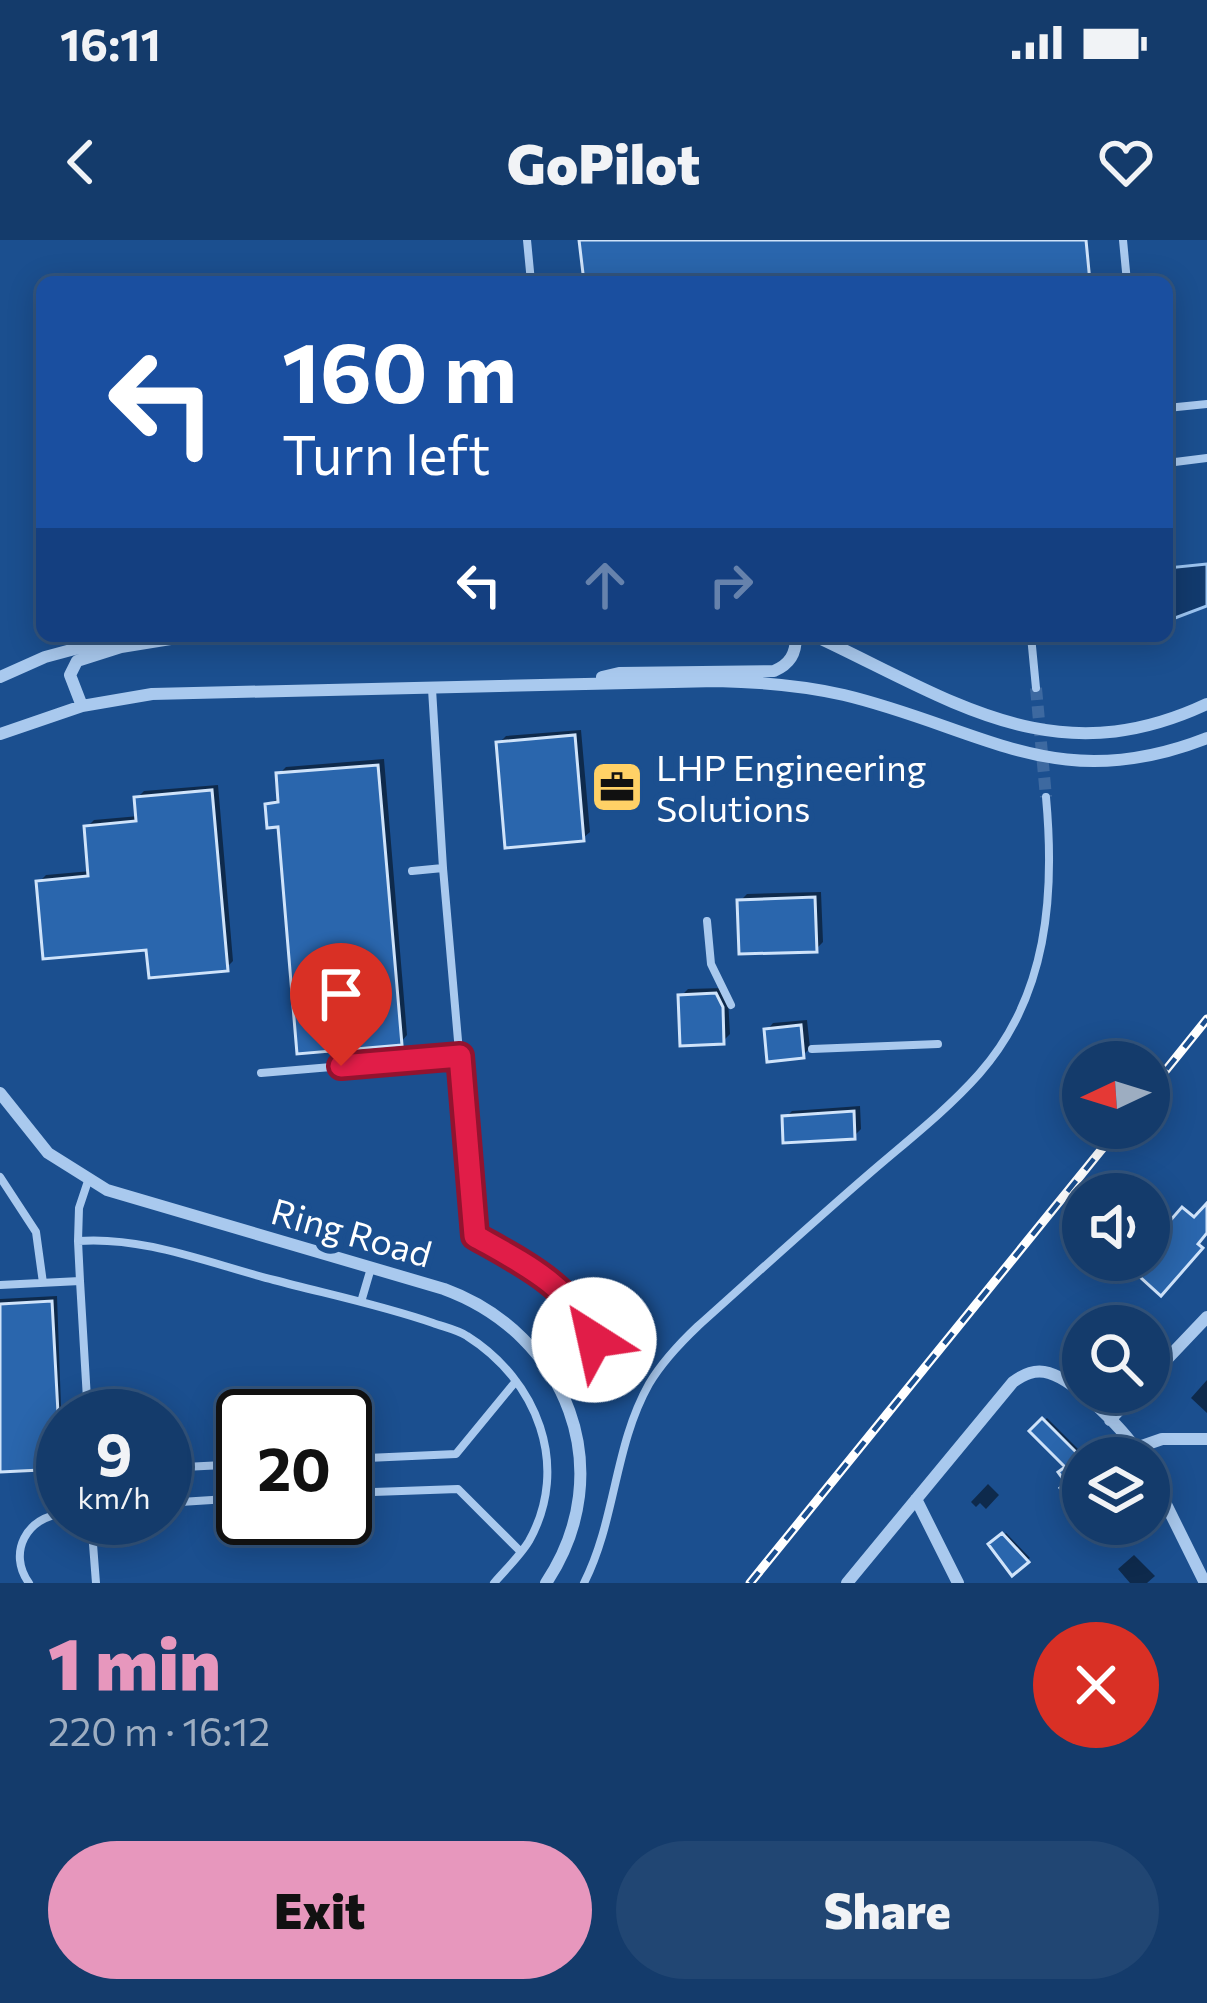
<!DOCTYPE html>
<html lang="en">
<head>
<meta charset="utf-8">
<style>
  body { margin:0; font-family:Commissioner,sans-serif; background:#214673; color:#f1f3f6; height:100vh; display:flex; flex-direction:column; font-size:45px; white-space:nowrap }
  * { box-sizing:border-box; margin:0 }
  p { font-size:39px; color:#9dadc1 }
  .icon { flex:none; width:66px; height:66px; fill:none; stroke:currentColor; stroke-width:2; stroke-linecap:round; stroke-linejoin:round }
  .map { position:relative; height:1343px; overflow:hidden }
  .panel { display:flex; flex-direction:column; background:#143b6b; flex:1 }
  .panel>* { flex:none }
  .guide { position:absolute; left:36px; top:36px; width:1137px; height:366px; border-radius:18px; box-shadow:0 6px 30px #0003,0 0 0 3px #33557e; background:#1a4fa0; color:#fff; overflow:hidden }
  .needle { width:78px; rotate:266deg }
  .tools { position:absolute; left:1062px; top:801px; display:grid; gap:24px }
  .tools a { display:grid; place-items:center; width:108px; height:108px; border-radius:50%; background:#143b6b; box-shadow:0 6px 30px #0003,0 0 0 3px #33557e; font-size:60px }
  .speed { position:absolute; left:36px; top:1149px; display:flex; gap:24px; font-size:60px; font-weight:700; text-align:center }
  .speed>* { display:grid; place-content:center; width:156px; height:156px; border-radius:50%; background:#143b6b; box-shadow:0 6px 30px #0003,0 0 0 3px #33557e; line-height:1 }
  .speed small { font-size:30px; font-weight:400 }
  .speed .limit { border:6px solid #111; border-radius:18px; background:#fff; color:#111 }
  .pin { position:absolute; display:grid; place-items:center; width:102px; height:102px; color:#fff; margin:-123px -51px; border-radius:50% 50% 50% 0; rotate:-45deg; box-shadow:0 0 12px #0007 }
  .pin .icon { rotate:45deg }
  .me { position:absolute; width:132px; margin:-66px; rotate:325deg; stroke-linejoin:round; filter:drop-shadow(0 0 9px #0008) }
  .turn { display:flex; align-items:center; gap:42px; height:252px; padding:0 48px; font-size:54px }
  .turn .icon { width:156px; height:156px; stroke-width:2.5 }
  .turn b { display:block; font-size:84px; line-height:102px }
  .lanes { display:flex; align-items:center; height:114px; padding:0 48px; background:#0003; justify-content:center; gap:60px; direction:ltr }
  .lanes .off { opacity:.35 }
  .round { display:grid; place-items:center; flex:none; width:126px; height:126px; border-radius:63px; background:#214673 }
  .summary { display:flex; align-items:center; justify-content:space-between; height:204px; padding:0 48px }
  h1 { font-size:72px; font-weight:800; line-height:90px; color:#e797bd }
  .action { display:flex; gap:24px; margin-top:auto; padding:24px 48px }
  .action a { flex:1; height:138px; border-radius:72px; background:#e797bd; color:#111; font-size:48px; font-weight:800; line-height:138px; text-align:center }
  .action a+a { background:#214673; color:#f1f3f6 }
  .status { display:flex; justify-content:space-between; align-items:center; height:84px; padding:0 60px; background:#143b6b; direction:ltr }
  .status svg { height:33px; fill:currentColor }
  header { display:flex; justify-content:space-between; align-items:center; height:156px; padding:0 48px; background:#143b6b; font-size:54px; font-weight:800 }
  .map>svg:first-child { display:block }
  .water { fill:#123a6d; stroke:#9cc4f0; stroke-width:3 }
  .shadow { fill:#0007 }
  .building { fill:#2a66ad; stroke:#cfe3fa; stroke-width:3 }
  .lines { fill:none; stroke-linecap:round; stroke-linejoin:round }
  .street-tunnel { stroke:#3d69a0; stroke-width:12; stroke-dasharray:12 6; stroke-linecap:butt }
  .lane { stroke:#a9c9ee; stroke-width:8 }
  .street { stroke:#a9c9ee; stroke-width:12 }
  .rail-casing { stroke:#fff; stroke-width:9 }
  .rail { stroke:#1b4f8f; stroke-width:4.5; stroke-dasharray:14; stroke-linecap:butt }
  .route-casing { stroke:#92132f; stroke-width:30 }
  .route { stroke:#e11d48; stroke-width:21 }
  .labels { text-anchor:middle; dominant-baseline:central; stroke-width:12; stroke-linejoin:round; paint-order:stroke }
  .poi-label { font-size:36px; fill:#fff; stroke:#1b4f8f; text-anchor:start }
  .street-label { font-size:36px; fill:#fff; stroke:#1b4f8f }
</style>
</head>
<body>
<div class="status"><b>16:11</b><svg viewBox="0 0 49 12"><path d="M0 12V9h3v3zM5 12V6h3v6zM10 12V3h3v9zM15 12V0h3v12zM26 1h20v11H26zM47 4h2v5h-2z"/></svg></div>
<header><svg class="icon" aria-label="back" viewBox="0 0 24 24"><path d="M15 5l-7 7 7 7"/></svg>GoPilot<svg class="icon" aria-label="heart" viewBox="0 0 24 24"><path d="M12 20l-8-8c-3-5 5-10 8-4 3-6 11-1 8 4z"/></svg></header>
<div class="map">
<svg width="1207" height="1343" viewBox="0 0 1207 1343">
  <rect width="100%" height="100%" fill="#1b4f8f"/>
  <path class="water" d="M1207,324V366L1167,381V328Z"/>
  <path class="shadow" d="M581,490L590,592L583,598L499,503L506,496Z
    M384,519L407,795L401,802L268,565L280,557L279,534L286,527Z
    M218,545L233,721L226,728L149,706L39,642L46,635L91,631L87,587L94,580L139,576L137,558L144,551Z
    M821,652L823,702L816,709L740,661L747,654Z
    M723,748L728,759L730,794L723,801L681,756L688,749Z
    M807,780L810,808L803,815L767,790L773,783Z
    M860,866L861,889L854,896L785,878L792,871Z
    M57,1056L63,1222L60,1226L0,1229V1059Z
    M1207,1140V1173L1191,1158Z
    M1047,1178L1087,1218H1083V1260L1070,1243L1069,1227L1033,1191Z
    M988,1244L999,1255L986,1269L980,1263L976,1267L971,1262Z
    M1102,1284H1129L1134,1290L1118,1304Z
    M1006,1293L1030,1318L1012,1331L992,1304Z
    M1134,1315L1155,1336L1147,1343H1130L1118,1329Z"/>
  <path class="building" d="M579,0H1086L1090,42H584Z
    M575,495L584,601L505,608L496,502Z
    M378,525L402,805L297,814L278,587L267,588L265,564L278,562L276,533Z
    M212,550L228,731L149,738L146,710L43,719L36,641L88,636L84,586L136,581L134,557Z
    M815,657L817,712L739,714L737,660Z
    M716,753L723,767L724,804L680,806L678,755Z
    M801,785L804,818L767,822L764,789Z
    M854,871L855,899L783,903L782,876Z
    M1207,963V993L1198,1004L1203,1008L1161,1056L1139,1036L1157,1015L1149,1017V1005L1182,967L1194,977Z
    M52,1061L61,1229L0,1232V1064Z
    M1042,1178L1083,1219V1265L1075,1255L1069,1260L1060,1248L1066,1243L1058,1232L1065,1227L1029,1191Z
    M1002,1293L1029,1322L1012,1336L988,1304Z"/>
  <g class="lines">
    <path class="street-tunnel" d="M1036,448L1046,557"/>
    <path class="lane" d="M527,0L531,42
      M1123,0L1127,42
      M1167,168L1207,164
      M1167,223L1207,218
      M1031,396L1036,448
      M432,449L443,628L475,996L550,1040L591,1092L594,1107L588,1121L557,1141
      M412,631L443,628
      M707,681L711,724L731,765
      M812,809L938,804
      M261,833L460,816
      M0,937L36,992L43,1043
      M88,941L79,968L78,1001C144,996 211,1024 274,1040C327,1054 381,1065 433,1083C444,1087 458,1090 467,1096C537,1140 571,1226 529,1301C520,1316 505,1330 494,1343
      M80,1041L88,1176
      M0,1045L80,1041L78,1001
      M361,1062L371,1028
      M345,1219L456,1214L516,1141
      M165,1228L243,1224
      M345,1253L458,1249L520,1311
      M165,1263L243,1258
      M91,1278L96,1343
      M29,1343C7,1313 27,1276 63,1274
      M584,1343C616,1280 614,1206 649,1144C662,1122 679,1104 698,1086C755,1035 812,983 870,933C907,901 946,871 979,834C1048,756 1055,655 1046,557"/>
    <path class="street" d="M815,396C952,460 1054,536 1207,464
      M0,437L45,417L123,396
      M602,437L619,433L774,431C790,424 796,414 796,396
      M82,466L70,435L77,421L121,407L189,396
      M0,494L82,466L152,454L717,441C759,442 802,445 844,455C982,488 1057,557 1207,498
      M0,853L48,913L107,950L444,1049C567,1094 621,1231 546,1343
      M1149,1138L1207,1077
      M1110,1180L1136,1152
      M1136,1208L1162,1199H1207
      M1149,1230L1205,1343
      M916,1259L958,1343
      M847,1343L1013,1142C1024,1134 1035,1129 1049,1133C1077,1141 1128,1194 1142,1218"/>
    <g class="rail-casing">
      <path id="rail" d="M1149,851L1207,779
        M750,1343L1119,888"/>
    </g>
    <use href="#rail" class="rail"/>
  </g>
  <g class="lines">
    <g class="route-casing">
      <path id="route" d="M341,826L460,816L475,996C521,1022 574,1047 594,1100"/>
    </g>
    <use href="#route" class="route"/>
  </g>
  <defs>
    <g id="office-square" transform="scale(2.7)"><rect x="-9" y="-9" width="18" height="18" rx="4" fill="#ffd166" stroke="#1b4f8f"/><path d="M-6-3h4V-5.5h4V-3h4V5H-6ZM-1-4.5V-3h2v-1.5ZM-6 0V1H6V0Z" fill="#111"/></g>
  </defs>
  <g fill-rule="evenodd">
    <use href="#office-square" x="617" y="547"/>
  </g>
  <g class="labels">
    <g class="poi-label">
      <text x="656" y="526">LHP Engineering<tspan x="656" dy="41">Solutions</tspan></text>
    </g>
    <g class="street-label">
      <text transform="translate(352 991) rotate(16)">Ring Road</text>
    </g>
  </g>
</svg>
<div class="tools">
<a><svg class="needle" viewBox="-14 -14 28 28"><path d="M0-13l5 13h-10z" fill="#e53935"/><path d="M0 13l5-13h-10z" fill="#9dadc1"/></svg></a>
<a><svg class="icon" aria-label="sound" viewBox="0 0 24 24"><path d="M4 9h4l5-4v14l-5-4H4zM17 9q2 3 0 6"/></svg></a>
<a><svg class="icon" aria-label="search" viewBox="0 0 24 24"><circle cx="10" cy="10" r="6"/><path d="M15 15l6 6"/></svg></a>
<a><svg class="icon" aria-label="layers" viewBox="0 0 24 24"><path d="M12 4l9 5-9 5-9-5zM3 14l9 5 9-5"/></svg></a>
</div>
<div class="speed"><div>9<small>km/h</small></div><div class="limit">20</div></div>
<div class="pin" style="left:341px;top:826px;background:#d93025"><svg class="icon" aria-label="arrive" viewBox="0 0 24 24"><path d="M6 21V4h12l-3 4 3 4H6"/></svg></div>
<svg class="me" style="left:594px;top:1100px" viewBox="-20 -20 40 40"><circle r="19" fill="#fff"/><path d="M0-13L10 11 0 6-10 11z" fill="#e11d48"/></svg>
<div class="guide">
<div class="turn"><svg class="icon" aria-label="left" viewBox="0 0 24 24"><path d="M17 20v-9H6M10 6l-5 5 5 5"/></svg><div><b>160 m</b>Turn left</div></div>
<div class="lanes"><svg class="icon" aria-label="left" viewBox="0 0 24 24"><path d="M17 20v-9H6M10 6l-5 5 5 5"/></svg><svg class="icon off" aria-label="ahead" viewBox="0 0 24 24"><path d="M12 20V5M6 11l6-6 6 6"/></svg><svg class="icon off" aria-label="right" viewBox="0 0 24 24"><path d="M7 20v-9h11M14 6l5 5-5 5"/></svg></div>
</div>
</div>
<section class="panel">
<div class="summary"><div><h1>1 min</h1><p>220 m · 16:12</p></div><a class="round" style="background:#d93025;color:#fff"><svg class="icon" aria-label="close" viewBox="0 0 24 24"><path d="M6 6l12 12M18 6L6 18"/></svg></a></div>
<div class="action"><a>Exit</a><a>Share</a></div>
</section>
</body>
</html>
